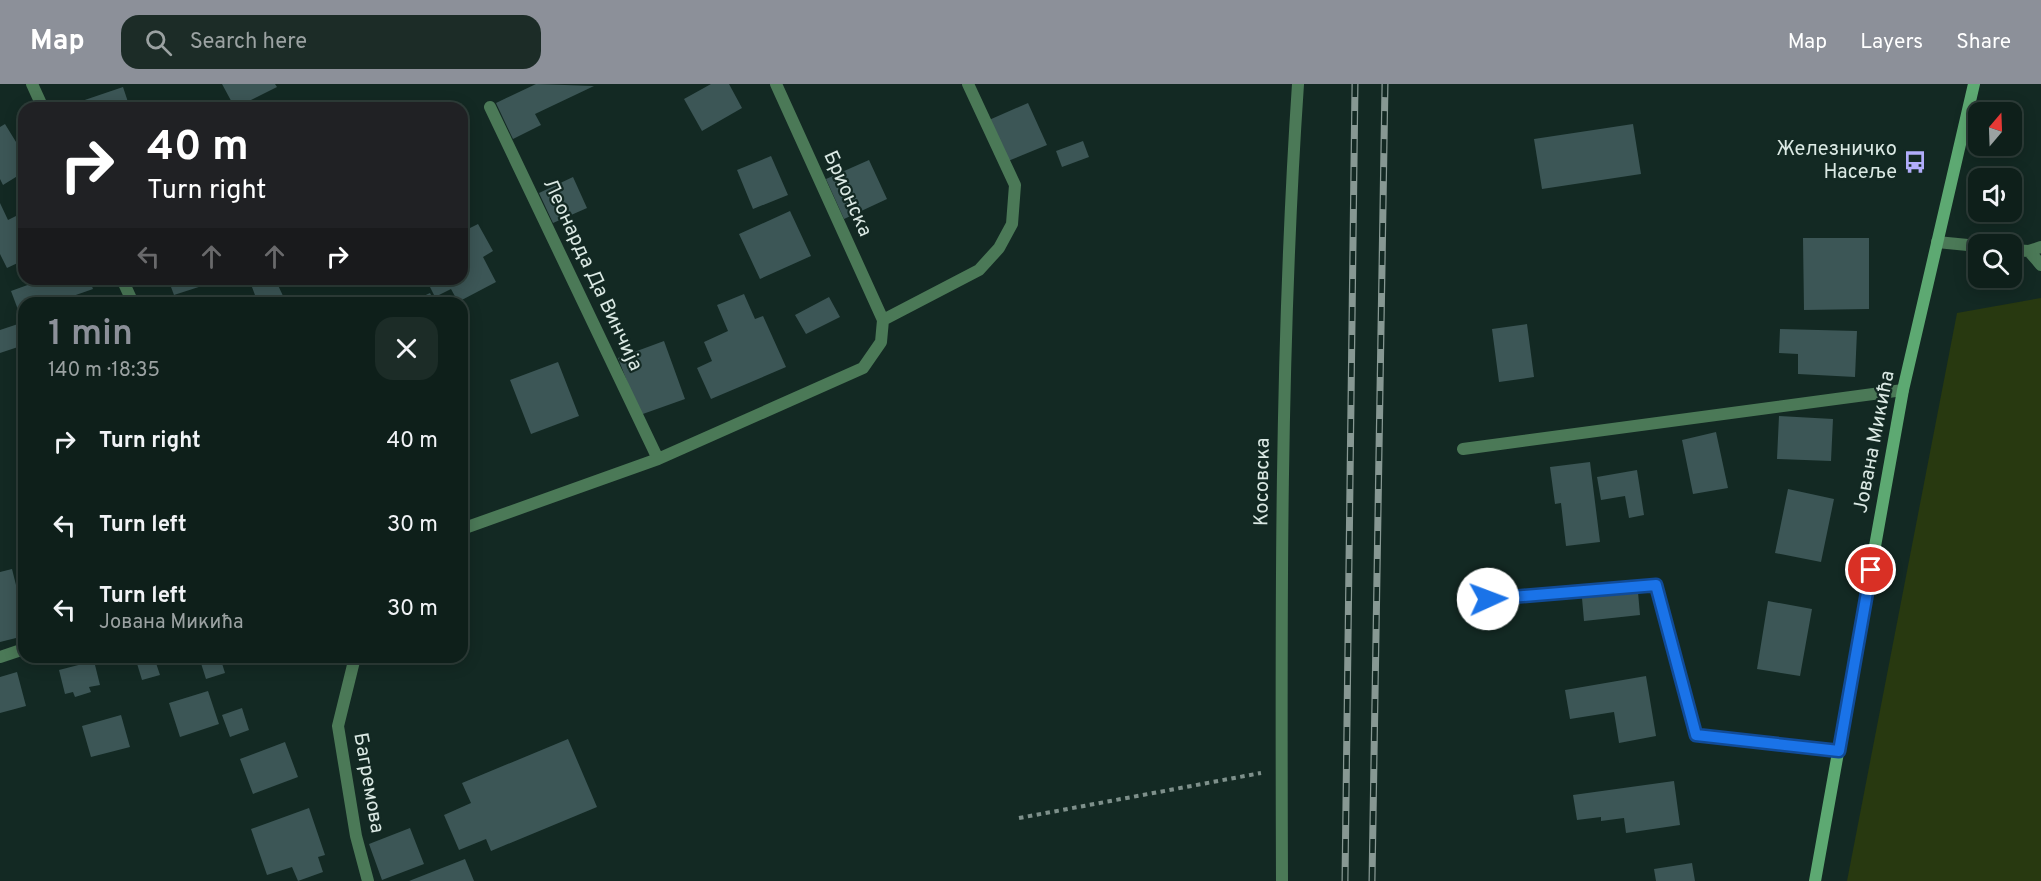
<!DOCTYPE html>
<html lang="en">
<head>
<meta charset="utf-8">
<style>
  body { margin:0; font-family:Overpass,sans-serif; background:#1c2c27; color:#f1f3f6; height:100vh; display:flex; flex-direction:column; font-size:22px; white-space:nowrap }
  * { box-sizing:border-box; margin:0 }
  p { font-size:20px; color:#9ba2a2 }
  .icon { flex:none; width:33px; height:33px; fill:none; stroke:currentColor; stroke-width:2; stroke-linecap:round; stroke-linejoin:round }
  .map { position:relative; flex:1; overflow:hidden }
  .panel { position:absolute; left:18px; top:213px; width:450px; height:366px; display:flex; flex-direction:column; background:#0e1f1a; border-radius:18px; box-shadow:0 3px 15px #0003,0 0 0 2px #2e3d39 }
  .panel>* { flex:none }
  .banner { position:absolute; left:18px; top:18px; width:450px; height:183px; border-radius:18px; box-shadow:0 3px 15px #0003,0 0 0 2px #2e3d39; background:#202124; color:#fff; overflow:hidden }
  .needle { width:39px; rotate:19deg }
  .controls { position:absolute; left:1968px; top:18px; display:grid; gap:12px }
  .controls a { display:grid; place-items:center; width:54px; height:54px; border-radius:12px; background:#0e1f1a; box-shadow:0 3px 15px #0003,0 0 0 2px #2e3d39; font-size:30px }
  .pin { position:absolute; display:grid; place-items:center; width:51px; height:51px; color:#fff; margin:-26px; border:3px solid #fff; border-radius:50%; box-shadow:0 2px 6px #0007 }
  .me { position:absolute; width:66px; margin:-33px; rotate:88deg; stroke-linejoin:round; filter:drop-shadow(0 0 4px #0008) }
  .turn { display:flex; align-items:center; gap:21px; height:126px; padding:0 30px; font-size:27px }
  .turn .icon { width:78px; height:78px; stroke-width:2.5 }
  .turn b { display:block; font-size:42px; line-height:51px }
  .lanes { display:flex; align-items:center; height:57px; padding:0 30px; background:#0003; justify-content:center; gap:30px; direction:ltr }
  .lanes .off { opacity:.35 }
  .round { display:grid; place-items:center; flex:none; width:63px; height:63px; border-radius:18px; background:#1c2c27 }
  .headline { display:flex; align-items:center; justify-content:space-between; height:102px; padding:0 30px }
  h1 { font-size:36px; font-weight:600; line-height:45px; color:#8c9099 }
  ul { padding:0; list-style:none }
  li { display:flex; align-items:center; gap:18px; height:84px; padding:0 30px }
  li div { flex:1 }
  li b { display:block; font-size:22px }
  li em { font-style:normal }
  header { display:flex; align-items:center; gap:36px; box-sizing:border-box; height:84px; padding:0 30px; background:#8c9099; color:#fff }
  header strong { font-size:28px }
  nav { display:flex; gap:33px; margin-inline-start:auto; font-size:21px }
  .search { width:420px; height:54px; background:#1c2c27; display:flex; align-items:center; gap:15px; box-sizing:border-box; padding:0 21px; border-radius:18px; color:#9ba2a2; font-size:22px }
  .map>svg:first-child { display:block }
  .green { fill:#283910 }
  .building { fill:#3c5656 }
  .lines { fill:none; stroke-linecap:round; stroke-linejoin:round }
  .path { stroke:#7e908b; stroke-width:4; stroke-dasharray:4.5 4.5; stroke-linecap:butt }
  .street { stroke:#4b7957; stroke-width:12 }
  .secondary { stroke:#5da972; stroke-width:12 }
  .rail-casing { stroke:#879893; stroke-width:7 }
  .rail { stroke:#132923; stroke-width:4.5; stroke-dasharray:14; stroke-linecap:butt }
  .route-casing { stroke:#114b97; stroke-width:15 }
  .route { stroke:#1a73e8; stroke-width:10 }
  .labels { text-anchor:middle; dominant-baseline:central; stroke-width:4.5; stroke-linejoin:round; paint-order:stroke }
  .poi-label { font-size:20px; fill:#dbe9e4; stroke:#132923; text-anchor:end }
  .street-label { font-size:20px; fill:#dbe9e4; stroke:#132923 }
</style>
</head>
<body>
<header>
<strong>Map</strong>
<div class="search"><svg class="icon" aria-label="search" viewBox="0 0 24 24"><circle cx="10" cy="10" r="6"/><path d="M15 15l6 6"/></svg>Search here</div>
<nav><a>Map</a><a>Layers</a><a>Share</a></nav>
</header>
<div class="map">
<svg width="2041" height="797" viewBox="0 0 2041 797">
  <rect width="100%" height="100%" fill="#132923"/>
  <path class="green" d="M2041,214V797H1847L1957,229Z"/>
  <path class="building" d="M222,0H275L277,3L235,24Z
    M536,0L594,2L535,30L541,41L513,55L496,19Z
    M711,0H729L742,24L702,47L684,15Z
    M123,3L130,24H71L70,21Z
    M1028,19L1047,61L1008,77L989,36Z
    M5,40L24,71V88L3,101L0,95V43Z
    M1633,40L1641,90L1542,105L1534,55Z
    M1083,57L1089,73L1062,83L1056,67Z
    M771,72L788,111L753,125L737,86Z
    M869,76L887,115L844,135L826,95Z
    M573,93L587,124L553,139L539,109Z
    M0,119L8,136L24,128V176L7,184L0,170Z
    M790,127L811,172L760,195L739,150Z
    M462,134L468,145L478,140L493,167L483,173L496,198L458,218L451,205L435,213L426,195H462Z
    M1803,154H1869V225L1804,226Z
    M44,195H89L93,205L53,219H24V230L20,231L11,207Z
    M168,195H206L208,200L174,211Z
    M249,195H275L285,216L258,219Z
    M430,209L435,219H409Z
    M744,210L755,235L763,232L786,283L711,315L697,284L712,277L704,258L728,247L717,221Z
    M829,213L840,233L806,250L795,231Z
    M24,238V261L0,269V246Z
    M1527,240L1534,293L1499,298L1492,245Z
    M1780,245L1857,247L1855,293L1798,290V270L1779,269Z
    M664,257L685,315L640,331L618,274Z
    M558,278L579,332L531,350L510,296Z
    M1779,332L1833,335L1831,377L1777,375Z
    M1716,348L1728,404L1693,410L1682,356Z
    M1590,378L1600,458L1566,462L1561,419L1555,420L1550,383Z
    M1637,386L1644,431L1629,434L1625,412L1601,416L1597,393Z
    M1788,405L1834,415L1821,478L1775,469Z
    M12,485L24,533V552L0,558V488Z
    M1638,508L1640,531L1584,537L1582,514Z
    M1768,517L1812,525L1800,592L1757,585Z
    M135,573H176V574L156,579L160,591L142,596Z
    M199,573H220L225,589L206,595Z
    M94,577L100,601L89,603L91,608L75,613L73,608L65,610L59,586Z
    M17,588L26,622L0,629V593Z
    M1646,592L1656,652L1619,659L1614,628L1570,635L1565,606Z
    M208,607L219,640L180,653L169,619Z
    M242,624L249,646L230,653L222,631Z
    M121,631L130,663L91,673L82,642Z
    M568,655L597,723L491,767L486,755L459,766L444,731L471,719L462,699Z
    M285,658L298,693L253,710L240,675Z
    M1674,697L1680,741L1626,749L1624,734L1601,737V733L1577,736L1573,711Z
    M309,724L325,771L318,773L323,788L298,797L292,783L267,791L251,745Z
    M410,744L424,780L382,796L369,760Z
    M465,775L474,797H409Z
    M1692,779L1695,797H1656L1654,785Z"/>
  <g class="lines">
    <path class="path" d="M1019,734L1261,689"/>
    <path class="street" d="M32,0L43,24
      M490,23L658,375
      M1937,158L1978,162
      M2012,166L2029,167L2041,163
      M2029,167L2041,181
      M122,195L133,219
      M883,236L979,186L999,164L1012,140L1015,101L968,0
      M1463,365L1903,306
      M462,445L658,375L863,284L881,258L883,236L776,0
      M1488,515L1656,501L1696,651L1839,667
      M0,573L24,565
      M355,573L338,642L356,752L368,797
      M1282,797C1281,531 1280,265 1298,0"/>
    <path class="secondary" d="M1815,797L1903,306L1974,0"/>
    <g class="rail-casing">
      <path id="rail" d="M1345,797L1355,0
        M1372,797L1385,0"/>
    </g>
    <use href="#rail" class="rail"/>
  </g>
  <g class="lines">
    <g class="route-casing">
      <path id="route" d="M1488,515L1656,501L1696,651L1839,667L1871,486"/>
    </g>
    <use href="#route" class="route"/>
  </g>
  <defs>
    <g id="bus-bare" transform="scale(1.8)"><path d="M-5-6H5V4H4V6H2V4H-2V6H-4V4H-5ZM-3.5-4V0h7V-4ZM-3.5 1.2v1.5H-2V1.2ZM2 1.2v1.5H3.5V1.2Z" fill="#b1adfa" stroke="#132923" stroke-width="2.5" paint-order="stroke"/></g>
  </defs>
  <g fill-rule="evenodd">
    <use href="#bus-bare" x="1915" y="78"/>
  </g>
  <g class="labels">
    <g class="poi-label">
      <text x="1897" y="66">Железничко<tspan x="1897" dy="23">Насеље</tspan></text>
    </g>
    <g class="street-label">
      <text transform="translate(847 110) rotate(66)">Брионска</text>
      <text transform="translate(592 191) rotate(65)">Леонарда Да Винчија</text>
      <text transform="translate(1875 358) rotate(-79)">Јована Микића</text>
      <text transform="translate(1263 398) rotate(-89)">Косовска</text>
      <text transform="translate(368 699) rotate(80)">Багремова</text>
    </g>
  </g>
</svg>
<div class="controls">
<a><svg class="needle" viewBox="-14 -14 28 28"><path d="M0-13l5 13h-10z" fill="#e53935"/><path d="M0 13l5-13h-10z" fill="#9ba2a2"/></svg></a>
<a><svg class="icon" aria-label="sound" viewBox="0 0 24 24"><path d="M4 9h4l5-4v14l-5-4H4zM17 9q2 3 0 6"/></svg></a>
<a><svg class="icon" aria-label="search" viewBox="0 0 24 24"><circle cx="10" cy="10" r="6"/><path d="M15 15l6 6"/></svg></a>
</div>
<div class="pin" style="left:1871px;top:486px;background:#d93025"><svg class="icon" aria-label="arrive" viewBox="0 0 24 24"><path d="M6 21V4h12l-3 4 3 4H6"/></svg></div>
<svg class="me" style="left:1488px;top:515px" viewBox="-20 -20 40 40"><circle r="19" fill="#fff"/><path d="M0-13L10 11 0 6-10 11z" fill="#1a73e8"/></svg>
<div class="banner">
<div class="turn"><svg class="icon" aria-label="right" viewBox="0 0 24 24"><path d="M7 20v-9h11M14 6l5 5-5 5"/></svg><div><b>40 m</b>Turn right</div></div>
<div class="lanes"><svg class="icon off" aria-label="left" viewBox="0 0 24 24"><path d="M17 20v-9H6M10 6l-5 5 5 5"/></svg><svg class="icon off" aria-label="ahead" viewBox="0 0 24 24"><path d="M12 20V5M6 11l6-6 6 6"/></svg><svg class="icon off" aria-label="ahead" viewBox="0 0 24 24"><path d="M12 20V5M6 11l6-6 6 6"/></svg><svg class="icon" aria-label="right" viewBox="0 0 24 24"><path d="M7 20v-9h11M14 6l5 5-5 5"/></svg></div>
</div>
<section class="panel">
<div class="headline"><div><h1>1 min</h1><p>140 m · 18:35</p></div><a class="round"><svg class="icon" aria-label="close" viewBox="0 0 24 24"><path d="M6 6l12 12M18 6L6 18"/></svg></a></div>
<ul>
<li><svg class="icon" aria-label="right" viewBox="0 0 24 24"><path d="M7 20v-9h11M14 6l5 5-5 5"/></svg><div><b>Turn right</b></div><em>40 m</em></li>
<li><svg class="icon" aria-label="left" viewBox="0 0 24 24"><path d="M17 20v-9H6M10 6l-5 5 5 5"/></svg><div><b>Turn left</b></div><em>30 m</em></li>
<li><svg class="icon" aria-label="left" viewBox="0 0 24 24"><path d="M17 20v-9H6M10 6l-5 5 5 5"/></svg><div><b>Turn left</b><p>Јована Микића</p></div><em>30 m</em></li>
</ul>
</section>
</div>
</body>
</html>
